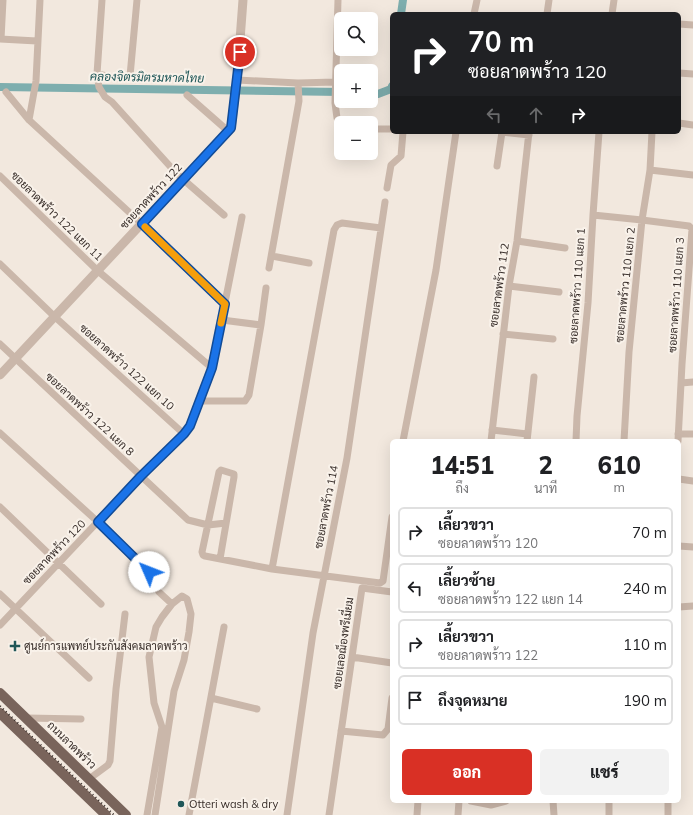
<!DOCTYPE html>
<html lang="th">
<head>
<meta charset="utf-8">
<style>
  body { margin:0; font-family:Mulish,Sarabun,sans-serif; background:#f2f2f2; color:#202124; height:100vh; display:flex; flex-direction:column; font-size:15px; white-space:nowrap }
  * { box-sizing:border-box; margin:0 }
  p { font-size:13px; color:#757577 }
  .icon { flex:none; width:22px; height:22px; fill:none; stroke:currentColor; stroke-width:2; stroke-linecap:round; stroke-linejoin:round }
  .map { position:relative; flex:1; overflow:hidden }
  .side { position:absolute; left:390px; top:439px; width:291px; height:364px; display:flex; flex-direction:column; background:#fff; border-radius:6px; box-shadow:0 4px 16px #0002 }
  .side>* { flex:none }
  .banner { position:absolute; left:390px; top:12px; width:291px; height:122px; border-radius:6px; box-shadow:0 4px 16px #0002; background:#202124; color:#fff; overflow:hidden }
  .buttons { position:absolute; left:334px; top:12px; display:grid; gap:8px }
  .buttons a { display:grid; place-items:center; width:44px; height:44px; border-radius:6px; background:#fff; box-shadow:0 4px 16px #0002; font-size:20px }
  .pin { position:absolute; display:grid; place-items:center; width:34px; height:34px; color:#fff; margin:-17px; border:2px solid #fff; border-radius:50%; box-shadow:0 1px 4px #0007 }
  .me { position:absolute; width:44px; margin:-22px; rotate:314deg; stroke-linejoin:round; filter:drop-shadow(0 0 3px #0008) }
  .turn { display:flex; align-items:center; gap:14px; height:84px; padding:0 12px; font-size:18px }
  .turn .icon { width:52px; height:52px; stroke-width:2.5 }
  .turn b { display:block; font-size:28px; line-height:34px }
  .lanes { display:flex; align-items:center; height:38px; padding:0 12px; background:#0003; justify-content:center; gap:20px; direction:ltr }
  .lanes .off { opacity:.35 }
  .eta { display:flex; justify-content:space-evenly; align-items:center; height:68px; text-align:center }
  .eta b { font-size:24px; font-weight:800; line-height:28px }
  .primary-button { display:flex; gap:8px; margin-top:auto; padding:8px 12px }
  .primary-button a { flex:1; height:46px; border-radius:6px; background:#d93025; color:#fff; font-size:16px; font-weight:800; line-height:46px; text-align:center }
  .primary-button a+a { background:#f2f2f2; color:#202124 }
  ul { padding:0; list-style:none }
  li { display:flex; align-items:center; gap:12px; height:50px; margin:0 8px 6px; padding:0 4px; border:2px solid #e0e0e0; border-radius:6px }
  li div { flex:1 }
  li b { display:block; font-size:15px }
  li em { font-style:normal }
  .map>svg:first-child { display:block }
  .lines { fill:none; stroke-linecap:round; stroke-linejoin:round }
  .canal { stroke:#7eaeae; stroke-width:8 }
  .minor { stroke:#cab7aa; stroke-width:7 }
  .tertiary { stroke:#cab7aa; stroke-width:9 }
  .primary { stroke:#79645b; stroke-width:10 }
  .rail { stroke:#372d29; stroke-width:2; stroke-dasharray:1 3; stroke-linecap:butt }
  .route-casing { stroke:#114b97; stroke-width:10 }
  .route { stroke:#1a73e8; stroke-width:7 }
  .slow { stroke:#f59e0b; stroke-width:7 }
  .poi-dot { fill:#205758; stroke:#f9f2ea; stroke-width:1.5 }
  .labels { text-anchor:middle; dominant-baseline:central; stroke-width:4; stroke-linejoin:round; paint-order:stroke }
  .street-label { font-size:11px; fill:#372d29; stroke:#f9f2ea }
  .poi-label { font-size:11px; fill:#372d29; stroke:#f9f2ea; text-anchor:start }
  .water-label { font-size:12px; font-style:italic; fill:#205758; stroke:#f9f2ea }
</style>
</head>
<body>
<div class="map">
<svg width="693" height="815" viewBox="0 0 693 815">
  <rect width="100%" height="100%" fill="#f2e8de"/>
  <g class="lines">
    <path class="canal" d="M401,14L403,0
      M0,87L341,92
      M371,94H378L391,89L392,86"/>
    <path class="minor" d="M102,0L97,74L99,87L105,97L112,102L177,174L224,215
      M338,0L335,103L337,118L341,125
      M474,14L477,0
      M547,14L549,0
      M612,14L614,0
      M679,24L693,25
      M0,39L37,41
      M1,39L3,0
      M679,73L693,74
      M97,74L123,79L128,78L130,76L137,0
      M237,80L298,83L335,82
      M6,92L29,120L142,224L225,303
      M187,95L228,131
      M29,120L36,81L40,0
      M679,123L693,125
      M371,129H392
      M502,132L529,135
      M497,166L502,132
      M650,170L693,175
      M0,176L98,271L212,368
      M387,188L391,165L401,156L403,132
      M593,215L642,220L689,226L692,229L682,364L678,441
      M517,241L565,248
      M272,256L309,263
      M0,264L55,317L184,434
      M269,268L299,101L298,83
      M509,286L559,292
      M222,320L261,325
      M503,334L553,339
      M0,344L188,520L208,525L226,523
      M681,383L693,382
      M199,401H245L249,395L261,325L266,288
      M492,430L527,434
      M0,433L98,522L149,572
      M678,434H693
      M403,441L436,270L456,132
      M491,441L509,286L517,241L529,132
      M527,441L534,377
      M576,441L577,416L588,303L593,215L599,132
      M624,441L629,352L642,220L650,170L652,132
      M679,479L693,481
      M0,507L101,604
      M679,546L693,547
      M220,559L234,477V474L221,470L219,472L202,552L203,555L205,556L272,569L380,583L383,581L392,517
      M272,569L334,230L337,225L342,223L381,228
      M159,592L172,604
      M0,594L89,678
      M679,607L693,606
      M0,625L141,476L184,434L190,426L212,368L242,217
      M352,657L392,663
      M211,698L257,709
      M27,718L81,719
      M341,731L383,735L388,729L392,698
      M89,779L108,765L110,761L116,689L125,614
      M471,801L491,805L506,801
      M553,801L554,815
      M668,801V815
      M147,815L162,727L154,703L149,657L156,627L162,617L172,604L182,596L187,599L191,614L189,632L184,660L174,691L155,815
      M189,815L224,627
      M287,815L313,633L347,458L385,202
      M329,815L362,588L392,592
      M417,815L418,801
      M458,815L459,801
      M609,815V801"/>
    <path class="tertiary" d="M0,375L231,128L237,80L243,0"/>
    <path class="primary" d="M0,693L126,815
      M0,713L106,815"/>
    <path class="rail" d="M0,706L114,815"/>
  </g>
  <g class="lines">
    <g class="route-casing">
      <path id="route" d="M149,572L98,522L141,476L184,434L190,426L212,368L225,304L142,224L231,128L240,52"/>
    </g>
    <use href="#route" class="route"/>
    <path class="slow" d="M145,227L225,304L221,323"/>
  </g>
  <g class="poi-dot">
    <path d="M13 640h4v4h4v4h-4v4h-4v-4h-4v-4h4z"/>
    <circle cx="181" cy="804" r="4"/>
  </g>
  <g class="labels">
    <g class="street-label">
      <text transform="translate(151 196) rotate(-47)">ซอยลาดพร้าว 122</text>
      <text transform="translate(57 216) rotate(44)">ซอยลาดพร้าว 122 แยก 11</text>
      <text transform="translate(499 285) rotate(-82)">ซอยลาดพร้าว 112</text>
      <text transform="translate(625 285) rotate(-84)">ซอยลาดพร้าว 110 แยก 2</text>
      <text transform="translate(577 286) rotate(-86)">ซอยลาดพร้าว 110 แยก 1</text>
      <text transform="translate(676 295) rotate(-86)">ซอยลาดพร้าว 110 แยก 3</text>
      <text transform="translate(127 367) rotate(42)">ซอยลาดพร้าว 122 แยก 10</text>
      <text transform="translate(90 414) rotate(43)">ซอยลาดพร้าว 122 แยก 8</text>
      <text transform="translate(326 507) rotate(-79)">ซอยลาดพร้าว 114</text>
      <text transform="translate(54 552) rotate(-46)">ซอยลาดพร้าว 120</text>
      <text transform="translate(343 643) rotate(-82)">ซอยเลอฌ็องพรีเมี่ยม</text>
      <text transform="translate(72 745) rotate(44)">ถนนลาดพร้าว</text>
    </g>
    <g class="poi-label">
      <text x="24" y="646">ศูนย์การแพทย์ประกันสังคมลาดพร้าว</text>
      <text x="189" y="804">Otteri wash &amp; dry</text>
    </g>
    <g class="water-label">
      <text transform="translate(147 77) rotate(1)">คลองจิตรมิตรมหาดไทย</text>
    </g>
  </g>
</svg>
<div class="buttons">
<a><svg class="icon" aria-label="search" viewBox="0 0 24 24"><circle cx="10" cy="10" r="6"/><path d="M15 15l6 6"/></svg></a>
<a>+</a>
<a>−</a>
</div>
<div class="pin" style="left:240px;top:52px;background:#d93025"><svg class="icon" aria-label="arrive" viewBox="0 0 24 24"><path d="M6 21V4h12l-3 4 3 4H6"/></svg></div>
<svg class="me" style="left:149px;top:572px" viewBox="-20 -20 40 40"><circle r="19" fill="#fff"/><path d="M0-13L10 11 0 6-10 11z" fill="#1a73e8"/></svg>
<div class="banner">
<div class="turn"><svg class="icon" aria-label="right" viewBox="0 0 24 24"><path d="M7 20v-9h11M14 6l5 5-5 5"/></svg><div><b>70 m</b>ซอยลาดพร้าว 120</div></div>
<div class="lanes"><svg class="icon off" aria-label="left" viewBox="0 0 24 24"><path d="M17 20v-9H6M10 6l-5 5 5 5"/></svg><svg class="icon off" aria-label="ahead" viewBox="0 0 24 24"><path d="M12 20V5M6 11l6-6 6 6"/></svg><svg class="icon" aria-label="right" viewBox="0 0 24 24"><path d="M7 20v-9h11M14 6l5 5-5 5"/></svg></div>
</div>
<section class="side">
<div class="eta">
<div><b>14:51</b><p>ถึง</p></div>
<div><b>2</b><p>นาที</p></div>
<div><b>610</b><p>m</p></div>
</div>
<ul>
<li><svg class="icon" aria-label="right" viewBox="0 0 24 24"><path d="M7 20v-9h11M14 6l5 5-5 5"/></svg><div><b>เลี้ยวขวา</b><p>ซอยลาดพร้าว 120</p></div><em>70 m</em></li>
<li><svg class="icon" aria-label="left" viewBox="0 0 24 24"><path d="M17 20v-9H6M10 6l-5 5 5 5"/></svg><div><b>เลี้ยวซ้าย</b><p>ซอยลาดพร้าว 122 แยก 14</p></div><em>240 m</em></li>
<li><svg class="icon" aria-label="right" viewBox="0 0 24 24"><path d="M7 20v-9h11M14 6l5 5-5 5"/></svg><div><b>เลี้ยวขวา</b><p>ซอยลาดพร้าว 122</p></div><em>110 m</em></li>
<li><svg class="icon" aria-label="arrive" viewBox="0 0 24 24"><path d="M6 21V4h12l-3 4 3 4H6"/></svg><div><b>ถึงจุดหมาย</b></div><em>190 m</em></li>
</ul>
<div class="primary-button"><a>ออก</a><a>แชร์</a></div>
</section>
</div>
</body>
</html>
